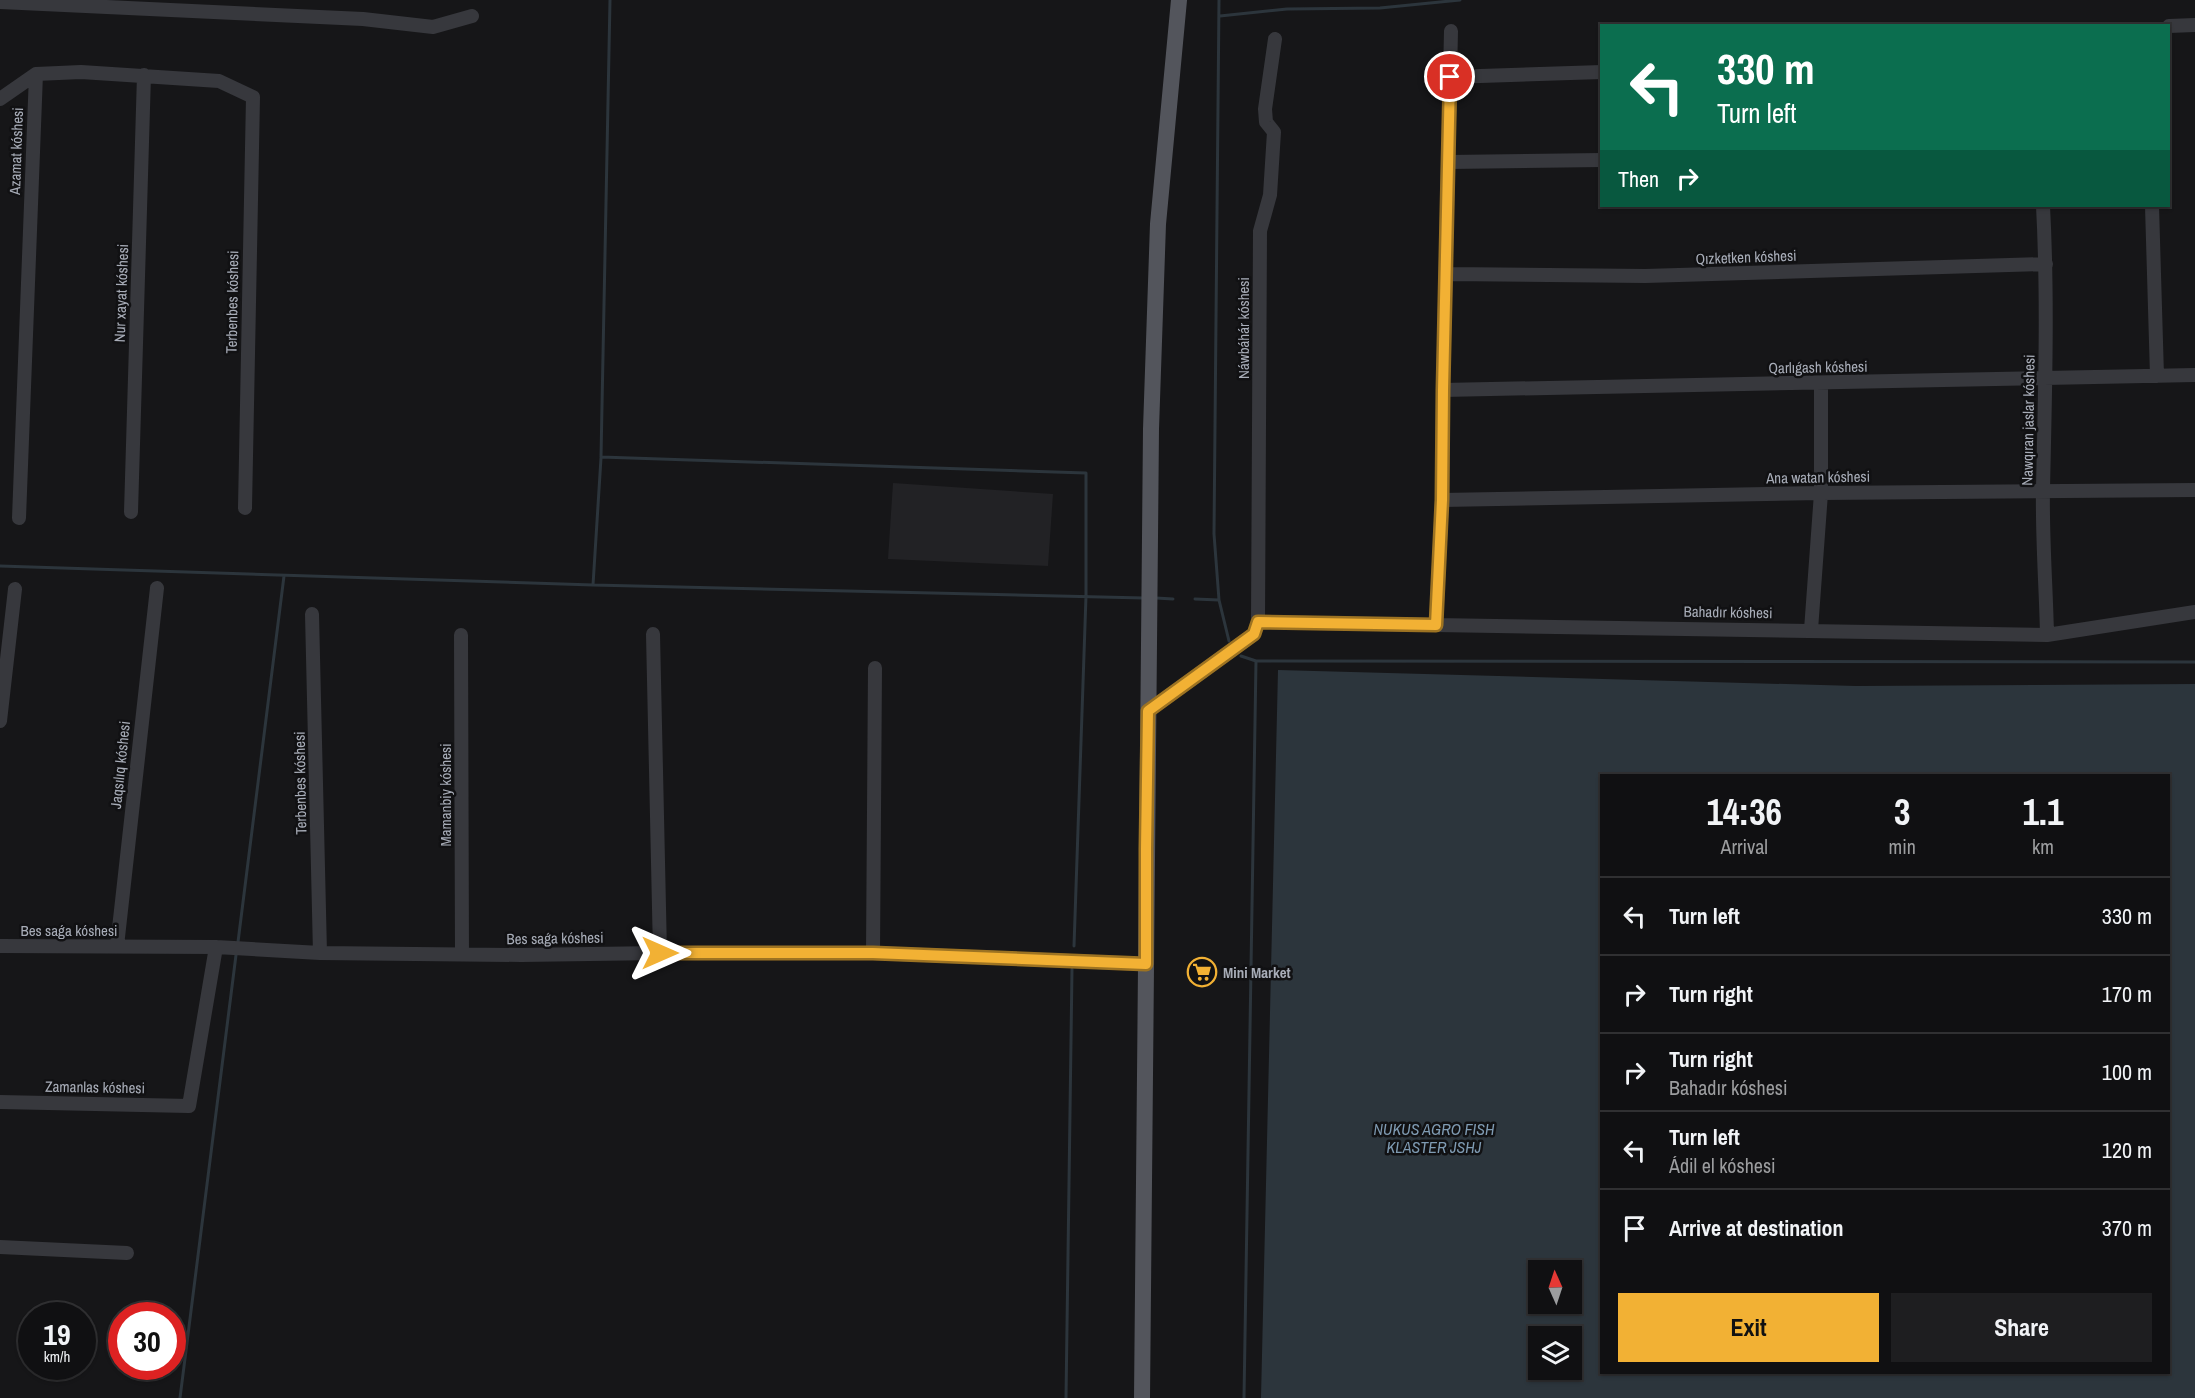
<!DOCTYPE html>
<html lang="en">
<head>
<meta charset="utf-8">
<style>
  body { margin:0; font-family:"Archivo Narrow",sans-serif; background:#1e1e20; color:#f1f3f6; height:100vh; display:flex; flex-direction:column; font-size:22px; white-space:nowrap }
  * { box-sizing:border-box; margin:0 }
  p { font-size:20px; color:#9c9d9f }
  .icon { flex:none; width:33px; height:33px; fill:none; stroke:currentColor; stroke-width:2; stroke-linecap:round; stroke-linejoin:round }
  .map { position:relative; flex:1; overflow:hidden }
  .side { position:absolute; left:1600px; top:774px; width:570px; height:600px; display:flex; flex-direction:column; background:#101012; border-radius:0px; box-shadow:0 2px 4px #0004,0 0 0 2px #303032 }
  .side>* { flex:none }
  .hud { position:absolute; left:1600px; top:24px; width:570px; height:183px; border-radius:0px; box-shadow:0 2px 4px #0004,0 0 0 2px #303032; background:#0b6e4f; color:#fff; overflow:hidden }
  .needle { width:39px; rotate:357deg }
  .fabs { position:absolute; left:1528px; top:1260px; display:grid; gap:12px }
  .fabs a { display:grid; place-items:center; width:54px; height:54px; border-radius:0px; background:#101012; box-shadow:0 2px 4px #0004,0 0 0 2px #303032; font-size:30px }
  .speed { position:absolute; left:18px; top:1302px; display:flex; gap:12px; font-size:30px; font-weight:700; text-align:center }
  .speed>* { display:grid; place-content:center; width:78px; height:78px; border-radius:50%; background:#101012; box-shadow:0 2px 4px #0004,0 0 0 2px #303032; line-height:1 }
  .speed small { font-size:15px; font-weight:400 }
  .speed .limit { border:9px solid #d22; background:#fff; color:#111 }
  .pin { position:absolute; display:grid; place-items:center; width:51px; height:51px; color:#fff; margin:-26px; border:3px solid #fff; border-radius:50%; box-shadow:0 2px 6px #0007 }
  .me { position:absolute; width:66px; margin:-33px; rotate:90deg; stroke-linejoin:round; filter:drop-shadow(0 0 4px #0008) }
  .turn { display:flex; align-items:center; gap:21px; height:126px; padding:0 18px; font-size:27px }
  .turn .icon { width:78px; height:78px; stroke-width:2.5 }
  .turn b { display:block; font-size:42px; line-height:51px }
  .then { display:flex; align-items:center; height:57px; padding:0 18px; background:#0003; gap:12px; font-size:22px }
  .eta { display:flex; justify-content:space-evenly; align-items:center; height:102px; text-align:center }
  .eta b { font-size:36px; font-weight:700; line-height:42px }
  .primary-button { display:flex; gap:12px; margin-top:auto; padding:12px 18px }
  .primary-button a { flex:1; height:69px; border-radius:0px; background:#f2b134; color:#111; font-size:24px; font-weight:700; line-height:69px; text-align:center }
  .primary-button a+a { background:#1e1e20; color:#f1f3f6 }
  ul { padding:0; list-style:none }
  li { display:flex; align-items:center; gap:18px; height:78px; padding:0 18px; border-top:2px solid #303032 }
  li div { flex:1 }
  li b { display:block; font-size:22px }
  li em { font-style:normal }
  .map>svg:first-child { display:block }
  .built { fill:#222225 }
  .water { fill:#2c353c; fill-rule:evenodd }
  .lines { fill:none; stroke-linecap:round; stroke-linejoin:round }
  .stream { stroke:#2c353c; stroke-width:3 }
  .minor { stroke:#37383d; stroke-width:14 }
  .major { stroke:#53555c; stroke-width:16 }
  .route-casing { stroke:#9d7322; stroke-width:15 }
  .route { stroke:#f2b134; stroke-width:10 }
  .labels { text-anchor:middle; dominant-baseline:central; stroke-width:5; stroke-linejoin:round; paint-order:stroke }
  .street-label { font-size:15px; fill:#a8adb8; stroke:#111113 }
  .poi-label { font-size:15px; font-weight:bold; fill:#a8adb8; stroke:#111113; text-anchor:start }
  .water-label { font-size:16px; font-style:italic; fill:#7f9bb3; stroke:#111113 }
</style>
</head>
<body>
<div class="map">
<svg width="2195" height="1398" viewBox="0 0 2195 1398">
  <rect width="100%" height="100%" fill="#161618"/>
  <path class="built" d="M893,483L1053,494L1048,566L888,559Z"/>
  <path class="water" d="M1278,670L1856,686L2195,684V1398H1261ZM1602,776H2169V1372H1602ZM1539,1270H1572V1304H1539ZM1539,1336H1572V1370H1539Z"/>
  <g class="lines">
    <path class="stream" d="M610,0L601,457L1086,473V596L1074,946
      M1220,16L1287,9L1380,8L1460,0
      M0,566L593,585L1144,598
      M593,585L601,458
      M1156,598L1173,599
      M1195,599L1219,600L1214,534L1219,0
      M1219,600L1229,641
      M1241,656L1256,661L2195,662
      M238,942L284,576
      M180,1398L236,955
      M1066,1398L1072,969
      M1244,1398L1256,661"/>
    <path class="minor" d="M0,2L363,19L433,27L472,16
      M2169,26L2195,25
      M1450,77L1602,72
      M0,99L36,74L81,72L219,81L253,97L245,508
      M1449,162L1602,160
      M2043,206C2048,300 2045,394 2043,489C2042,537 2046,586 2047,635
      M2152,206L2157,376
      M1447,274L1645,276L2046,264
      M1443,390L2195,375
      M1442,500L1821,493L2195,490
      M131,512L144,75
      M19,518L36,74
      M312,614L320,953
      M1258,622L2047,635L2195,612
      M1436,625L1442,500L1443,390L1451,31
      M1811,630L1821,493V383
      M653,634L660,953
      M461,635L462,954
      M1148,711L1254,634L1258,622L1260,231L1270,195L1274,132L1266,122L1265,109L1275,39
      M0,721L15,589
      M0,946L216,947L320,953L521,955L660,953H873L1146,964
      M117,946L157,588
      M873,953L875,668
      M0,1102L189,1106L216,947
      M0,1247L127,1253"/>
    <path class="major" d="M1142,1398L1151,429L1158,224L1179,0"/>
  </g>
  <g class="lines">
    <g class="route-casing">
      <path id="route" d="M660,953H873L1146,964V849L1148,711L1254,634L1258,622L1436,625L1442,500L1443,390L1450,77"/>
    </g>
    <use href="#route" class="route"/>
  </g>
  <defs>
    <g id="supermarket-ring" transform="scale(1.5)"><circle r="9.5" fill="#111113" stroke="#f2b134" stroke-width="1.5"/><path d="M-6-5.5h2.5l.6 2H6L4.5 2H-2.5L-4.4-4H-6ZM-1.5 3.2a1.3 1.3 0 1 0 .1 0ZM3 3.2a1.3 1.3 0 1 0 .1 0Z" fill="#f2b134"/></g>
  </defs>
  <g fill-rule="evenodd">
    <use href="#supermarket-ring" x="1202" y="972"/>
  </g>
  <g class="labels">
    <g class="street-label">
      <text transform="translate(16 151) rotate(-88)">Azamat kóshesi</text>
      <text transform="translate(1746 257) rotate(-2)">Qızketken kóshesi</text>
      <text transform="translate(121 293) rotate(-88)">Nur xayat kóshesi</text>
      <text transform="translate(232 302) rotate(-89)">Terbenbes kóshesi</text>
      <text transform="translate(1243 328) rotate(-90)">Náwbáhár kóshesi</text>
      <text transform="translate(1818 367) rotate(-1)">Qarlıǵash kóshesi</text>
      <text transform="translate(2028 420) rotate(-89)">Nawqıran jaslar kóshesi</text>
      <text transform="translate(1818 477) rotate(-1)">Ana watan kóshesi</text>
      <text transform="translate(1728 612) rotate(1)">Bahadır kóshesi</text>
      <text transform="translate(120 765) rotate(-84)">Jaqsılıq kóshesi</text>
      <text transform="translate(300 783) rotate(-91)">Terbenbes kóshesi</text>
      <text transform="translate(445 795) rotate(-90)">Mamanbiy kóshesi</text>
      <text x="69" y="930">Bes saǵa kóshesi</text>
      <text transform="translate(555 938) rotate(-1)">Bes saǵa kóshesi</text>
      <text transform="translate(95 1087) rotate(1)">Zamanlas kóshesi</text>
    </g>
    <g class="poi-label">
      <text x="1223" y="972">Mini Market</text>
    </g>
    <g class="water-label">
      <text x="1434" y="1129">NUKUS AGRO FISH<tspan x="1434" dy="18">KLASTER JSHJ</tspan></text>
    </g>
  </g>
</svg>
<div class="fabs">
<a><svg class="needle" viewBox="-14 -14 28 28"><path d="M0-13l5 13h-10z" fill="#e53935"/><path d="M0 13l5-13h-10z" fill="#9c9d9f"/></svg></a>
<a><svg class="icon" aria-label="layers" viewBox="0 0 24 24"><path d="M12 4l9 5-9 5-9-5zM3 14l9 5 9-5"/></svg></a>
</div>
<div class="speed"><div>19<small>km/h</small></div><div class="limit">30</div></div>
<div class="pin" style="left:1450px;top:77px;background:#d93025"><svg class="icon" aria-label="arrive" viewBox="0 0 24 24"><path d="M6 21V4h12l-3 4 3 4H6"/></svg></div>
<svg class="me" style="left:660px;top:953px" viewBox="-20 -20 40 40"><path d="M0-17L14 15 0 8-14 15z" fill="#f2b134" stroke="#fff" stroke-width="4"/></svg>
<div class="hud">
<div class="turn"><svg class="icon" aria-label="left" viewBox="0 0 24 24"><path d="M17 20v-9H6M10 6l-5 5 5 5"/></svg><div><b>330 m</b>Turn left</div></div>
<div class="then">Then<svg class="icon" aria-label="right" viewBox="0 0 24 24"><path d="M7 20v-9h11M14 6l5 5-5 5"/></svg></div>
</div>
<section class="side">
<div class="eta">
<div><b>14:36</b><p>Arrival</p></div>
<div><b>3</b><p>min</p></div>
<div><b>1.1</b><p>km</p></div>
</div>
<ul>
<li><svg class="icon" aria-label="left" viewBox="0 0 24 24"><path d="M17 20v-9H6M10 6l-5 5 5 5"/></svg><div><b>Turn left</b></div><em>330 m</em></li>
<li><svg class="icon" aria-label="right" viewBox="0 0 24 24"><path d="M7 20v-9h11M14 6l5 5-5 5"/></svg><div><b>Turn right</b></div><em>170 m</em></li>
<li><svg class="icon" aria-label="right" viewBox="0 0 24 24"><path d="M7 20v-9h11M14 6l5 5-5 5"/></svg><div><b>Turn right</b><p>Bahadır kóshesi</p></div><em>100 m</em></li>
<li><svg class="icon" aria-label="left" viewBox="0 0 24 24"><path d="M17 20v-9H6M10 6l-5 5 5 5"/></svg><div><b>Turn left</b><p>Ádil el kóshesi</p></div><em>120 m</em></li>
<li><svg class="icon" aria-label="arrive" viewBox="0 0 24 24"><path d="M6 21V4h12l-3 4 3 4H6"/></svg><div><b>Arrive at destination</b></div><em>370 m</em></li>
</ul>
<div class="primary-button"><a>Exit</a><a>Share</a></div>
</section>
</div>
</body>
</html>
